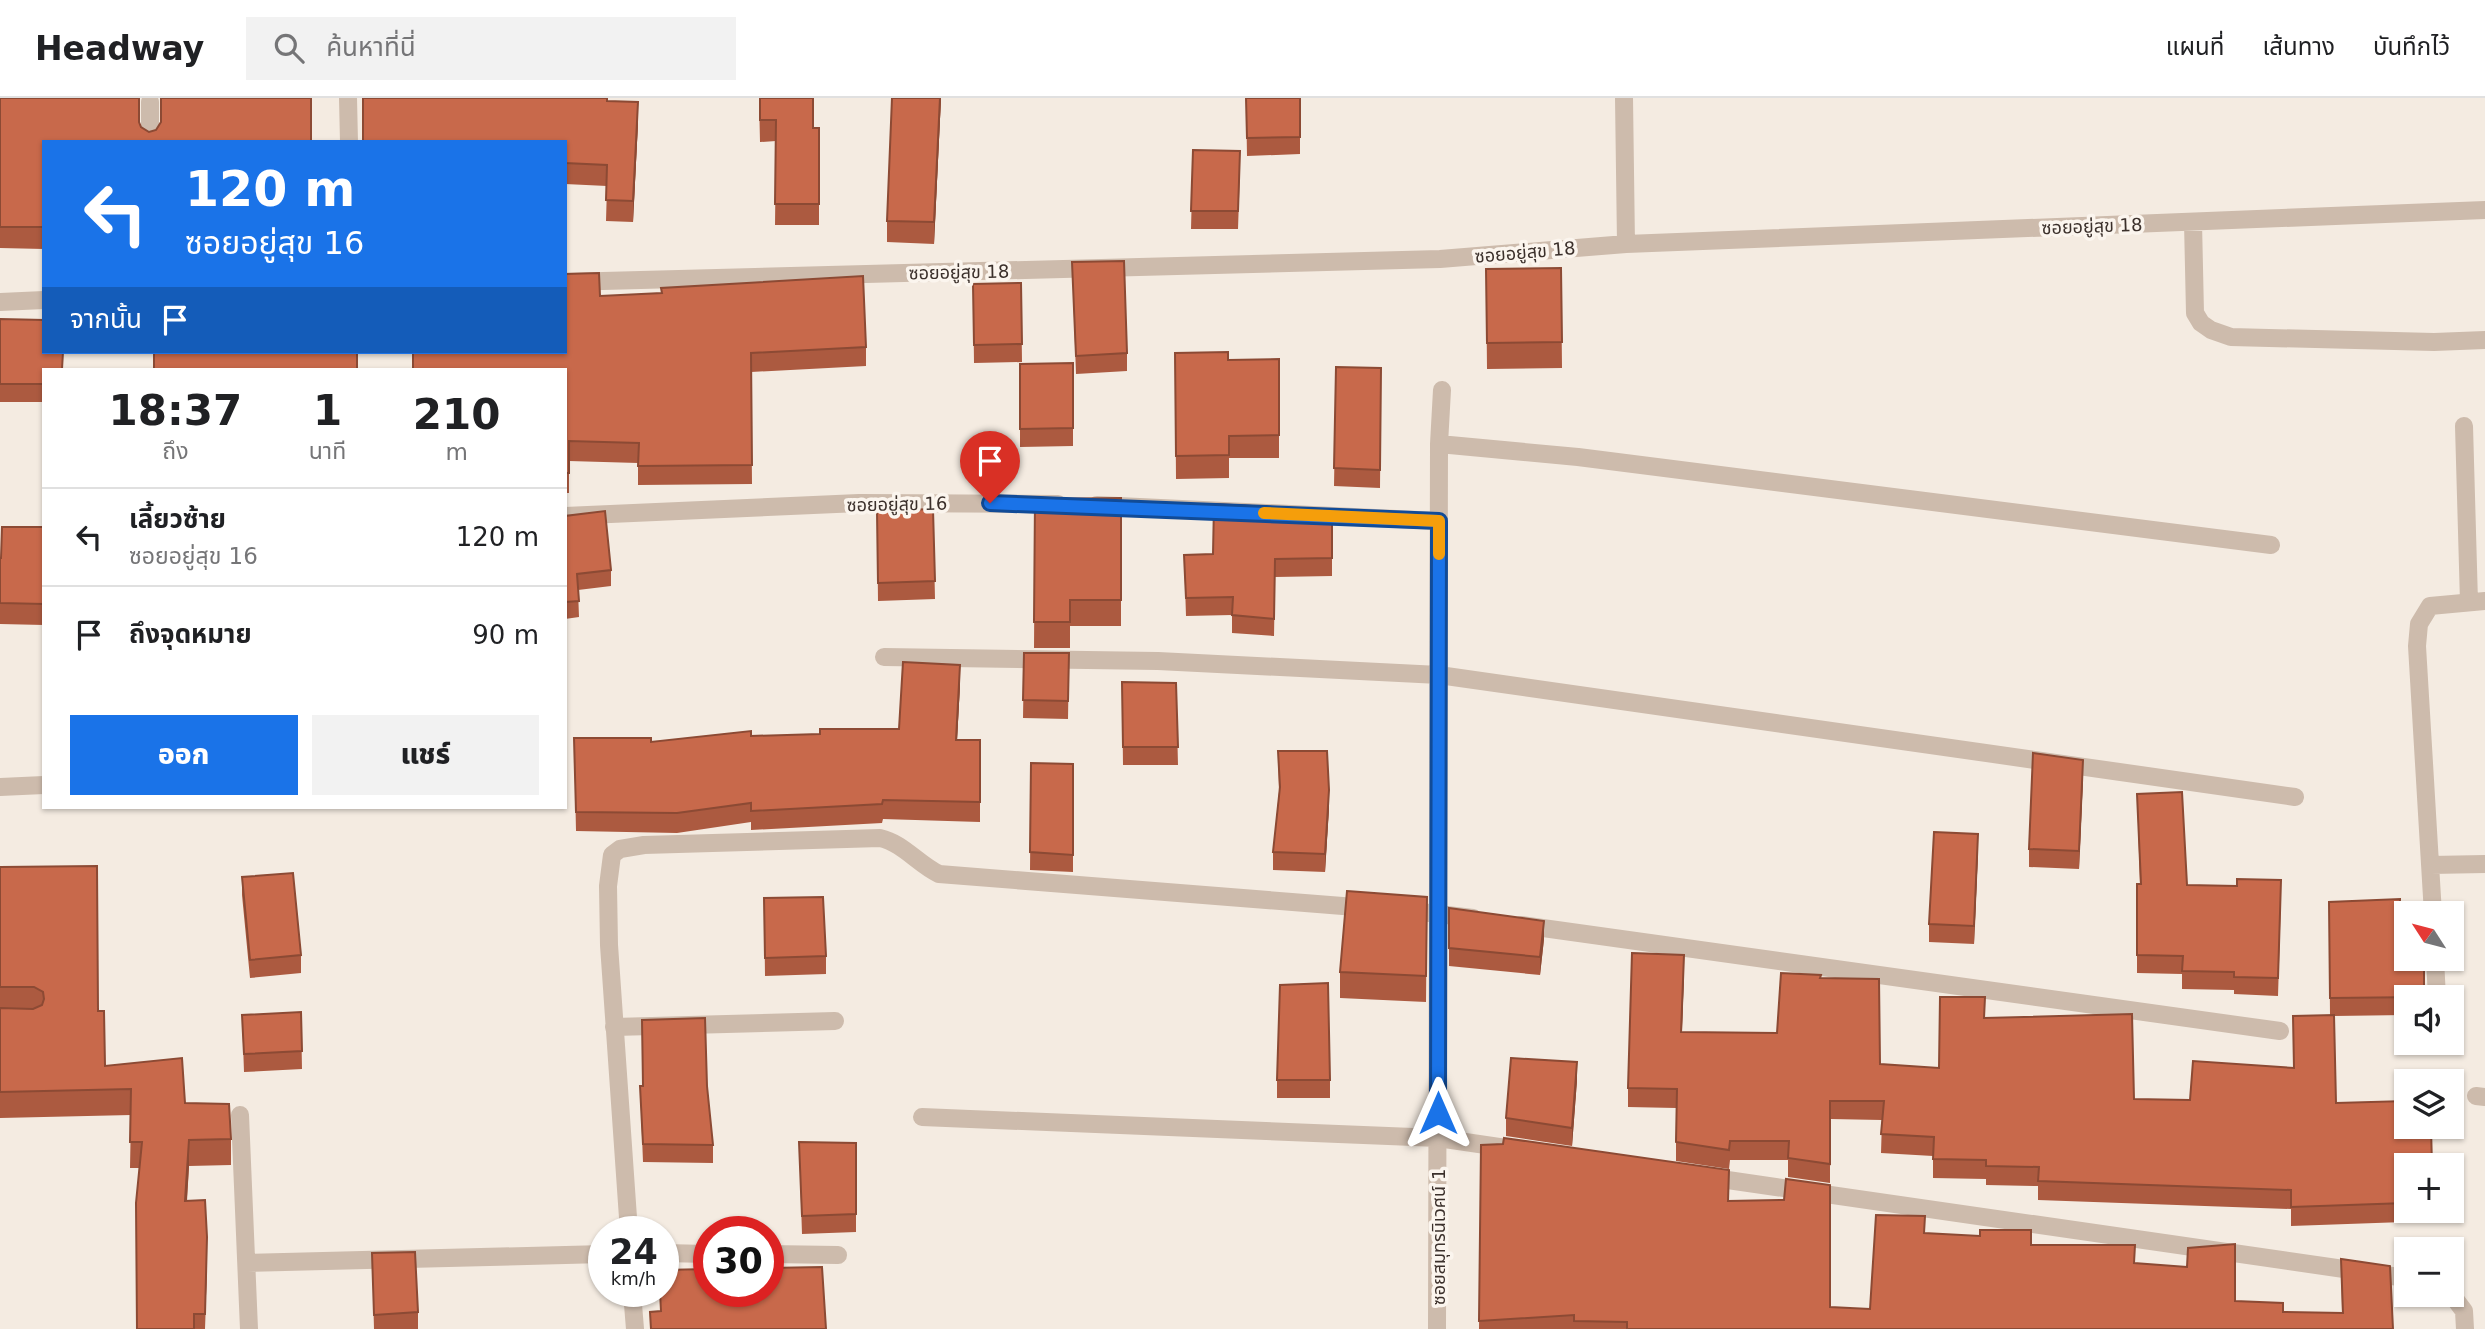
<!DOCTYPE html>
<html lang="th">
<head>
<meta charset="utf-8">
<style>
  body { margin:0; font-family:"DejaVu Sans","Noto Sans Thai",sans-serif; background:#f2f2f2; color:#202124; height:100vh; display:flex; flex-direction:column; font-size:26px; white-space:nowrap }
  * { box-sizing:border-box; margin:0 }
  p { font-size:23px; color:#757577 }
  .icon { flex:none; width:38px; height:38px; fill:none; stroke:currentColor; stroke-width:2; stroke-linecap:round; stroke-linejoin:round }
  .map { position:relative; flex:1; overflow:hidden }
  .drawer { position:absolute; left:42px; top:270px; width:525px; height:441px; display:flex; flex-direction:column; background:#fff; border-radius:0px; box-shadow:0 2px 5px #0004 }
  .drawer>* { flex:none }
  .hud { position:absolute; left:42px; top:42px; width:525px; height:214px; border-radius:0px; box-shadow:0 2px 5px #0004; background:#1a73e8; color:#fff; overflow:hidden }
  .needle { width:46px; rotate:306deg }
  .buttons { position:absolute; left:2394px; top:803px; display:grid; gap:14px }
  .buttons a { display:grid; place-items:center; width:70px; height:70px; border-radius:0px; background:#fff; box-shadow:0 2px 5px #0004; font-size:35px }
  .speed { position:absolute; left:588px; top:1118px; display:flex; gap:14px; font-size:35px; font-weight:700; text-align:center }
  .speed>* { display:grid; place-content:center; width:91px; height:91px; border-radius:50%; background:#fff; box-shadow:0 2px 5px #0004; line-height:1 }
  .speed small { font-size:18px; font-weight:400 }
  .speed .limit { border:10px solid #d22; background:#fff; color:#111 }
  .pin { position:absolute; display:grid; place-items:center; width:60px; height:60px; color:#fff; margin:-72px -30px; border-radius:50% 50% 50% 0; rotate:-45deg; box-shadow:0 0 7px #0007 }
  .pin .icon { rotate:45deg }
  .me { position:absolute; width:77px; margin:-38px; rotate:0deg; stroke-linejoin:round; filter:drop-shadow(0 0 5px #0008) }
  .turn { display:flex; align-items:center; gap:24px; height:147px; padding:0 28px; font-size:32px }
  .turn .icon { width:91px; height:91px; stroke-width:2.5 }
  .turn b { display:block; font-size:49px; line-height:60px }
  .then { display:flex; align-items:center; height:66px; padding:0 28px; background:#0003; gap:14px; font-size:26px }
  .eta { display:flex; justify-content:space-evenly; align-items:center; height:119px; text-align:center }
  .eta b { font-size:42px; font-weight:800; line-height:49px }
  .primary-button { display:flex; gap:14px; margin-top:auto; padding:14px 28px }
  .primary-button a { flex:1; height:80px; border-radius:0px; background:#1a73e8; color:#fff; font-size:28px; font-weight:800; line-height:80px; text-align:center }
  .primary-button a+a { background:#f2f2f2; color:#202124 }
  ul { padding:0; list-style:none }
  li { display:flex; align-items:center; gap:21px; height:98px; padding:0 28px; border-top:2px solid #e0e0e0 }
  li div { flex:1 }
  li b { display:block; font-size:26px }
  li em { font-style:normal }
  header { display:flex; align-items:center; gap:42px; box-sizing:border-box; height:98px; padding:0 35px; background:#fff; border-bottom:2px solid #e0e0e0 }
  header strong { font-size:33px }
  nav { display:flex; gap:38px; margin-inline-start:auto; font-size:24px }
  .search { width:490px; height:63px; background:#f2f2f2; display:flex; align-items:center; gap:18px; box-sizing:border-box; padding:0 24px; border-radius:0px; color:#757577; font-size:26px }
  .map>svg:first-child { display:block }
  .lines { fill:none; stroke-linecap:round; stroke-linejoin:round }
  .minor { stroke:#cdbbac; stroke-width:18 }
  .wall { fill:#ac5a40 }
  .shaded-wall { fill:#8c4a34 }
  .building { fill:#c8694b; stroke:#8c4a34; stroke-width:2 }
  .route-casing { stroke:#114b97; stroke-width:18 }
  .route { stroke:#1a73e8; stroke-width:12 }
  .slow { stroke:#f59e0b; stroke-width:12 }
  .labels { text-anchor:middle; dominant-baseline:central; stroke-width:7; stroke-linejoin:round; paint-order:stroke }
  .street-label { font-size:18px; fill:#3b302b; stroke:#fbf5ee }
</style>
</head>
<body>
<header>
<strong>Headway</strong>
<div class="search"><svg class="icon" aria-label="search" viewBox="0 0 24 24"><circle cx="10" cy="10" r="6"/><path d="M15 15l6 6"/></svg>ค้นหาที่นี่</div>
<nav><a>แผนที่</a><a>เส้นทาง</a><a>บันทึกไว้</a></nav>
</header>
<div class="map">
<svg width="2485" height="1231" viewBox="0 0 2485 1231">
  <rect width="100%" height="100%" fill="#f4ebe1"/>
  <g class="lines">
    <path class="minor" d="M348,0L349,44
      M1624,0L1626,146
      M150,4V44
      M2193,124L2195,215L2201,225L2211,232L2231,239L2434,244L2485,242
      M565,184L1440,161L1626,146L2485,112
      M0,204L44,202
      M2464,328L2469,504
      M1439,346L1578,359L2271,447
      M1097,407L1439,423
      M565,418L859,405L1058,406
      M884,559L1158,563L1439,577L2295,699
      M0,689L44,687
      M2431,767L2485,766
      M1403,812L1473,820
      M2433,816L2417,548L2419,526L2430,508L2485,503
      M1521,827L2280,933
      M2435,861L2437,900
      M614,929L835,923
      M2476,998L2485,999
      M240,1017L249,1231
      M922,1019L1438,1040L1506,1050
      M1707,1079L2406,1180
      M629,1134L609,847L608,788L612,757L620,751L644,747L880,740C903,745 918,766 939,776L1368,810
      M663,1155L709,1156
      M768,1156L838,1157
      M248,1165L604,1156
      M632,1194L635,1231
      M2452,1197L2464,1213L2465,1231
      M1437,1231L1439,346L1442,292"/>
  </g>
  <path class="wall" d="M0,0L139,3V24L141,29L149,34L156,32L161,24L160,0H311V44H44V151L0,150Z
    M759,0L813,30H819V127H775L776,43L760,44Z
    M941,0L934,146L887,144V123Z
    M1246,0H1300V56L1247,58Z
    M607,3L638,25L633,124L606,123L607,88L565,86V44Z
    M1193,52L1240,71L1238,131H1191Z
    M1072,164L1127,255V273L1076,276Z
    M1561,170L1562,270L1487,271L1486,171Z
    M1021,185L1022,264L974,265L973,186Z
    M600,198L866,249V268L751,274L752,386L638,387V365L569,363V395H565V271Z
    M0,221L44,271V304H0Z
    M1175,255L1228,262L1279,261V360H1229V380L1176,381Z
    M1073,265V348L1020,349V266Z
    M1336,269L1381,270L1380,390L1334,388Z
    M1121,400V528H1070V550H1034L1035,401Z
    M933,411L935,501L878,503L877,413Z
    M1332,415V478L1275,479L1274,538L1232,535V517L1186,518L1184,457L1213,456L1273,416Z
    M565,418L611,472V488L578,492L579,519L565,521Z
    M44,429V527L0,526V460Z
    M1024,555H1069L1068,621L1023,620Z
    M1122,585H1176L1178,667H1123Z
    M960,587L957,642H980V724L883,721L882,725L751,732V724L677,735L576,733L574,640L651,644L820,636L899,631Z
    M1278,653L1329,710L1325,774L1273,772V754L1279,694Z
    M1031,665L1073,666V774L1030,772Z
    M2083,680L2079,771L2029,769V751Z
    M2137,696L2187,787L2281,800L2278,898L2234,896V892L2182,891V876L2137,875V786H2140Z
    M1978,754L1974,846L1929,844V826Z
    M0,769L98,913L105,968L185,1005L231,1041V1067L189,1068L187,1103L207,1165L205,1231H136L140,1070H130L131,1017L0,1020Z
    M242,779L301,857V875L250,880L242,797Z
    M1427,799L1426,904L1340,900V874Z
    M764,800L826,858V876L765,878Z
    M2329,804L2424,861V900H2406V917L2334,918L2336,1005L2406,1068V1113H2432V1123L2291,1128V1111L2038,1102V1088L1986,1087V1081L1933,1080V1058L1881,1055L1882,1022L1830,1021V1085L1788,1079V1062H1730L1729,1071L1676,1063V1010L1628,1009V990L1684,876L1682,934L1777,935L1821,880L1880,966L1939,970L1985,920L2134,1001L2190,1002L2294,970L2330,917Z
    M1449,810L1544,841L1540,877L1449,868Z
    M301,914L302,971L244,974L242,917Z
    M1277,982H1330V1000H1277Z
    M1577,982L1572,1048L1506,1038V1020Z
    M640,988L713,1047V1065L643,1064Z
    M799,1044L856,1045V1134L802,1136Z
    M1503,1046L1728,1103L1830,1209L1870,1211L1924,1135L2031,1147L2135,1165L2235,1203L2283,1214L2342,1215L2341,1161L2393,1231H1479L1481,1047Z
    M372,1155L418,1214V1231H374Z"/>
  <path class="shaded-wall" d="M940,0H941L934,146V124Z
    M638,4V25L633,124V103Z
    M960,567V587L956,661V642Z
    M2083,662V680L2079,771V753Z
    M1329,692V710L1325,774V756Z
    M1978,736V754L1974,846V828Z
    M1544,823V841L1540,877V859Z
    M1684,857V876L1681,953V934Z
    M1577,964V982L1572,1048V1030Z
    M189,1042V1068L185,1129V1103Z
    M207,1139V1165L205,1231Z"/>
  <path class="building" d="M0,0H139V24L141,29L149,34L156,32L161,24V0H311V44H44V129H0Z
    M363,0H607V3L638,4L633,103L606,102L607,67L565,65V44H363Z
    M760,0H813V30H819V106H775L776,22H760Z
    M892,0H940L934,124L887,123Z
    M1246,0H1300V39L1247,40Z
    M1193,52L1240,53L1238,113H1191Z
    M1124,163L1127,255L1076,258L1072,164Z
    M1561,170L1562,244L1487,245L1486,171Z
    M599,175L600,198L662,195L661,190L863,178L866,249L751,255L752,367L638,368L639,345L569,343V375H565V271H413V254H565V176Z
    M1021,185L1022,246L974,247L973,186Z
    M0,221L44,222V254H63L62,271H44V286H0Z
    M154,254H357V271H154Z
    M1228,254V262L1279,261V337L1229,338V357L1176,358L1175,255Z
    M1073,265V330L1020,331V266Z
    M1336,269L1381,270L1380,372L1334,370Z
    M1121,400V502H1070V524H1034L1035,401Z
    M1214,406L1273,409V416L1332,415V460L1275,461L1274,521L1232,517L1233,499L1186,500L1184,457L1213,456Z
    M933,411L935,483L878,485L877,413Z
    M605,413L611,472L577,476L579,503L565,504V418Z
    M2,429H44V506L0,505V460H1Z
    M1024,555H1069L1068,603L1023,602Z
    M903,564L960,567L956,642H980V704L883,702L882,706L751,713V705L677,715L576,714L574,640H651V644L751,633V638L820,636V631H899Z
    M1122,584L1176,585L1178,649H1123Z
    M1278,653H1327L1329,692L1325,756L1273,754L1280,689Z
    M2033,655L2083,662L2079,753L2029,751Z
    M1031,665L1073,666V757L1030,754Z
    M2182,694L2187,787L2237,788V781L2281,782L2278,880L2234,879V874L2182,873L2183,858L2137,857V786H2141L2137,696Z
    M1934,734L1978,736L1974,828L1929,826Z
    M97,768L98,913H104L105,968L182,960L185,1005L229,1006L231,1041L189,1042L185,1103L205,1102L207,1139L205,1216H194V1231H137L136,1105L142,1044H130L131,991L0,994V910L33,911L42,907L44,901L43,894L34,889H0V769Z
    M293,775L301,857L250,862L242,779Z
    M1347,793L1427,799L1426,878L1340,874Z
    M823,799L826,858L765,860L764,800Z
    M2400,801L2399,846H2406V861H2424V899L2330,900L2329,804Z
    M1449,810L1544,823L1540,859L1449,850Z
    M1632,855L1684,857L1681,934L1777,935L1781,875L1821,877L1820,880L1879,881L1880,966L1939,970L1940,899H1985L1984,920L2132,916L2134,1001L2190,1002L2193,963L2294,970L2293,918L2334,917L2336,1005L2406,1003V1029H2431L2432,1068H2406V1105L2291,1109V1092L2038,1083L2039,1069L1986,1068V1062L1933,1061L1934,1039L1881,1036L1884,1003H1830V1066L1788,1060L1789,1043H1730L1729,1052L1676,1044L1677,991L1628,990Z
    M1328,885L1330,982H1277L1280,887Z
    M301,914L302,953L244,956L242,917Z
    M705,920L707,988L713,1047L643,1046L640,988H643L642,922Z
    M1511,960L1577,964L1572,1030L1506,1020Z
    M1504,1040L1729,1072L1728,1103L1784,1102L1786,1081L1830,1087V1209L1870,1211L1876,1117L1925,1118L1924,1135L1980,1138V1132H2031V1147H2135L2134,1165L2187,1169L2188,1150L2235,1146V1203L2283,1205V1214L2343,1215L2341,1161L2390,1168L2393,1231H1627V1224L1574,1223V1217L1479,1223L1481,1047L1503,1046Z
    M799,1044L856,1045V1116L802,1118Z
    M415,1154L418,1214L374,1217L372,1155Z
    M822,1169L826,1231H651L650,1214L661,1213L660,1194H663V1172L708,1171L709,1194H768V1180H770L769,1170Z"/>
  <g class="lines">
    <g class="route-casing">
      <path id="route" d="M990,405L1439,423L1438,1015"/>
    </g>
    <use href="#route" class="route"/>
    <path class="slow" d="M1264,415L1439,423V456"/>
  </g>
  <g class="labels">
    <g class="street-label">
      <text transform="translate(2092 128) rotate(-2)">ซอยอยู่สุข 18</text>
      <text transform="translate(1525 154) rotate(-5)">ซอยอยู่สุข 18</text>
      <text transform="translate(959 174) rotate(-1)">ซอยอยู่สุข 18</text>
      <text transform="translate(897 406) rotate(-1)">ซอยอยู่สุข 16</text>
      <text transform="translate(1438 1139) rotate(-90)">ซอยสมุทรนิเวศน์ 1</text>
    </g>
  </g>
</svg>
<div class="buttons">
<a><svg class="needle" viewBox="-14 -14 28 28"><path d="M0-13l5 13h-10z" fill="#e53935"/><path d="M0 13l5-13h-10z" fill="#757577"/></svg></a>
<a><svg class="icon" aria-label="sound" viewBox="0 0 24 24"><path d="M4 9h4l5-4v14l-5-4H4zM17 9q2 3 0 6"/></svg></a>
<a><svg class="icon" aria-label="layers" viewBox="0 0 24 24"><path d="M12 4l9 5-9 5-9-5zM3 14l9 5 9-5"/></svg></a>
<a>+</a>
<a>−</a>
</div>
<div class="speed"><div>24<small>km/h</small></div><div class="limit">30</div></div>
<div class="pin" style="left:990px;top:405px;background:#d93025"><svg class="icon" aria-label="arrive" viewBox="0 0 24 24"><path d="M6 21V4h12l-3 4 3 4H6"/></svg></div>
<svg class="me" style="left:1438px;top:1015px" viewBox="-20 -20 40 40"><path d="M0-17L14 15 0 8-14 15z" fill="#1a73e8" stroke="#fff" stroke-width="4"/></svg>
<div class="hud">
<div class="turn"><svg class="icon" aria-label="left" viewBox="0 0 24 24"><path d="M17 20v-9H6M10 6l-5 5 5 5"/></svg><div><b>120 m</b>ซอยอยู่สุข 16</div></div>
<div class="then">จากนั้น<svg class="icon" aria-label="arrive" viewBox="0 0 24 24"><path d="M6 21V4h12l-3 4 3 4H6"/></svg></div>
</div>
<section class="drawer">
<div class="eta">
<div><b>18:37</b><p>ถึง</p></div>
<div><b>1</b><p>นาที</p></div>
<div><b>210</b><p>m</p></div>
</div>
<ul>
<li><svg class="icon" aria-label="left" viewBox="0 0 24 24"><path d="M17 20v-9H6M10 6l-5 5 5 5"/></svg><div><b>เลี้ยวซ้าย</b><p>ซอยอยู่สุข 16</p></div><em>120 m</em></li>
<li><svg class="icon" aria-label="arrive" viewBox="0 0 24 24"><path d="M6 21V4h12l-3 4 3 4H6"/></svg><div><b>ถึงจุดหมาย</b></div><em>90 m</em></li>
</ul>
<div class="primary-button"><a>ออก</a><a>แชร์</a></div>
</section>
</div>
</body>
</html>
